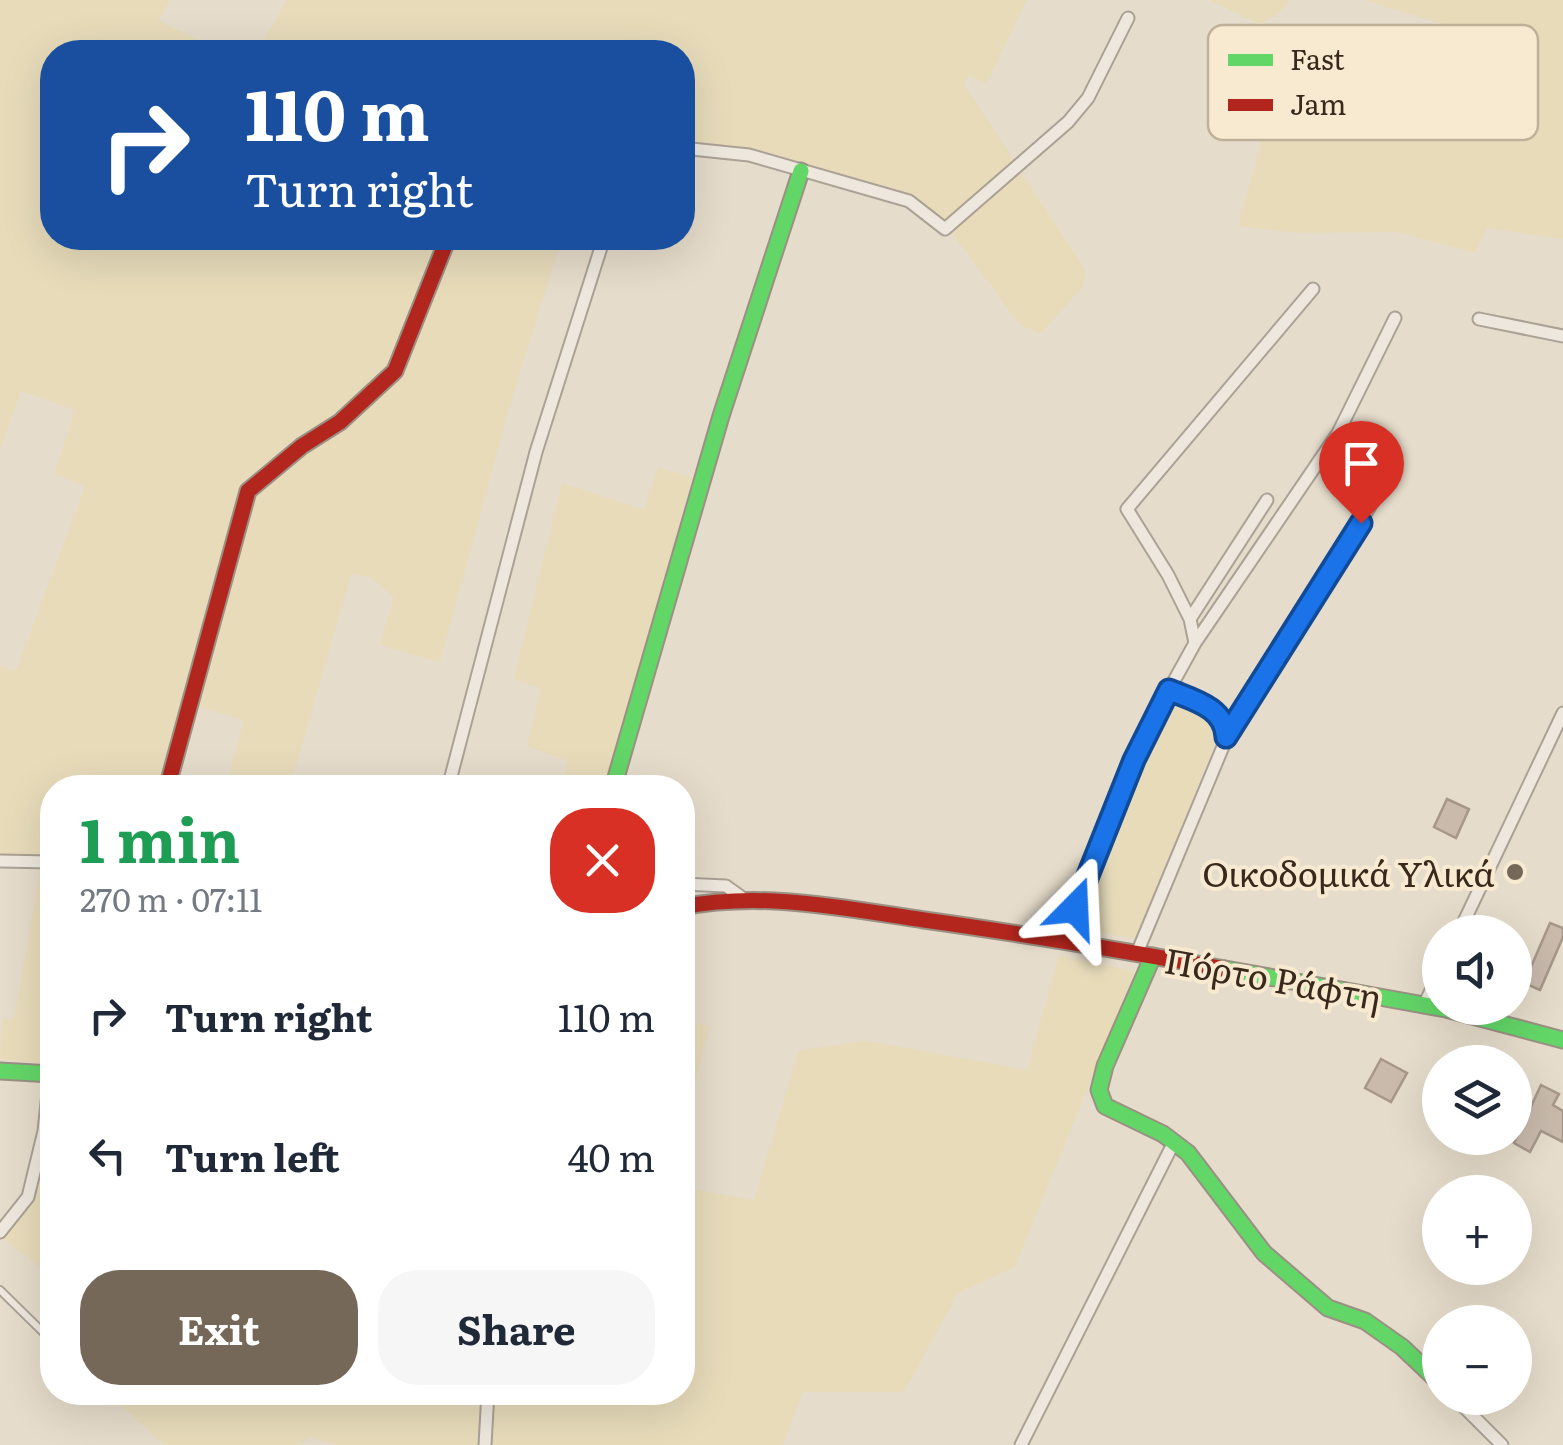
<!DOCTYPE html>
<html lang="en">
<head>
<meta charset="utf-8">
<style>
  body { margin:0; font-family:Literata,serif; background:#f6f6f7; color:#1f2937; height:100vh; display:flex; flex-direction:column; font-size:38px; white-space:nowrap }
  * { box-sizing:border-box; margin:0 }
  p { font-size:32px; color:#747a83 }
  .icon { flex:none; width:55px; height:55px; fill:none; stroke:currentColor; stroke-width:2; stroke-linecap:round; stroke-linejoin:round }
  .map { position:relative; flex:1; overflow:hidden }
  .details { position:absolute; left:40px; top:775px; width:655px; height:630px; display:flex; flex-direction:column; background:#fff; border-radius:40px; box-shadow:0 10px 40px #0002 }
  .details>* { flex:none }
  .banner { position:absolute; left:40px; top:40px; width:655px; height:210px; border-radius:40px; box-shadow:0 10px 40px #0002; background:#1a4fa0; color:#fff; overflow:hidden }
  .fabs { position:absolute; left:1422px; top:915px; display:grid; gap:20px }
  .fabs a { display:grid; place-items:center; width:110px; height:110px; border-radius:50%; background:#fff; box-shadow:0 10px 40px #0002; font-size:50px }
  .pin { position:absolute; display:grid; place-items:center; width:85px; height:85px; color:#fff; margin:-102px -42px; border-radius:50% 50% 50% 0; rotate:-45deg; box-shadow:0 0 10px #0007 }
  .pin .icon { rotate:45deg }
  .me { position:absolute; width:110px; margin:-55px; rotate:21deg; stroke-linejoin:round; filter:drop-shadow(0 0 8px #0008) }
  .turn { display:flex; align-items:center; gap:35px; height:210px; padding:0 40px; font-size:45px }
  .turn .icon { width:130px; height:130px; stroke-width:2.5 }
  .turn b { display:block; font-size:70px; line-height:85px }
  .round { display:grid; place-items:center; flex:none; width:105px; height:105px; border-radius:40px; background:#f6f6f7 }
  .headline { display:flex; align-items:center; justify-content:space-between; height:170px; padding:0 40px }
  h1 { font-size:60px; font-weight:700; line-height:75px; color:#1e9e55 }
  .primary-button { display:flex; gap:20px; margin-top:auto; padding:20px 40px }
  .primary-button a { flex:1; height:115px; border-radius:40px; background:#766859; color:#fff; font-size:40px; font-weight:700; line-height:115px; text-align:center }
  .primary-button a+a { background:#f6f6f7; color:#1f2937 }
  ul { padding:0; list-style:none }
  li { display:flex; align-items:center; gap:30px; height:140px; padding:0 40px }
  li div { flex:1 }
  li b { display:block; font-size:38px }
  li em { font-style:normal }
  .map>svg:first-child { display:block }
  .farmland { fill:#e7dbba }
  .building { fill:#c9baac; stroke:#a6978a; stroke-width:2.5 }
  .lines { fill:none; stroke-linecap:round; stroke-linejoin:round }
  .lane-casing { stroke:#aba195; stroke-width:10 }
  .street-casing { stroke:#aba195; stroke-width:15 }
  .fast-casing { stroke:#9a9084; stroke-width:19 }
  .jam-casing { stroke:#9a9084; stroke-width:19 }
  .lane { stroke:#ede7dd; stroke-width:6 }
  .street { stroke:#ede7dd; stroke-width:11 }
  .fast { stroke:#63d668; stroke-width:15 }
  .jam { stroke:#b3261e; stroke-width:15 }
  .route-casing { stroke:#114b97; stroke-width:25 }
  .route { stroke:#1a73e8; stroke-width:18 }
  .poi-dot { fill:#766859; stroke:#f8ead0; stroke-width:4 }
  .labels { text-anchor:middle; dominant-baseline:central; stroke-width:8; stroke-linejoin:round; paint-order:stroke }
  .poi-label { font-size:35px; fill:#39291c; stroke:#f8ead0; text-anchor:end }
  .street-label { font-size:35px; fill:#39291c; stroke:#f8ead0 }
  .key { fill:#f8ead0; stroke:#bfb09a; stroke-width:2.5 }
  .key-label { font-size:28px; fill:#39291c }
</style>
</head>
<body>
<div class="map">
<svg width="1563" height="1445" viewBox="0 0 1563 1445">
  <rect width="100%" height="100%" fill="#e6dccb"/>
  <path class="farmland" d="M0,0H170L158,20L221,52H52V238H562L512,398L440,662L380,645L394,597L370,577L351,574L290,787H226L244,720L192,705L248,482L243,480L162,787L52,788V857H0V666L16,671L85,486L54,474L75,410L21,391L0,450Z
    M287,0H1027L986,84L968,75L964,84L1086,271L1083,286L1041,334L1019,324L944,222L912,198L712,143H683L682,52H257Z
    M1208,0H1290L1278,14L1260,24Z
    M1364,0H1563V239L1487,228L1475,253L1397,232L1298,233L1238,226L1273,101L1372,120L1434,125L1463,30Z
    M658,467L692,478L605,787H561L568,761L527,746L541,689L514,679L562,483L644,510Z
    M1171,696L1213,717L1217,737L1138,939L1071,928L1114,817Z
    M41,867H52V1064L0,1059L2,1019H14Z
    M1059,956L1135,971L1015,1267L958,1293L904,1392H803L783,1445H335L311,1437L299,1445H164L108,1393H356L354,1402L417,1392H682L683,1187L754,1200L799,1050L868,1041L1027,1070Z
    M683,1021L709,1026L683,1136L682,1021Z
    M52,1092V1277L1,1236L32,1200Z"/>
  <path class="building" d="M1447,799L1469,809L1456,838L1434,827Z
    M1550,923L1563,928V937L1540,990L1524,983Z
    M1381,1059L1407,1073L1391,1102L1365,1088Z
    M1541,1085L1559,1094L1553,1105L1563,1111V1142L1541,1131L1530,1152L1514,1143Z"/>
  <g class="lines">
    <g class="lane-casing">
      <path id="lane" d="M0,1290L52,1341"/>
    </g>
    <g class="street-casing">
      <path id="street" d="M682,148L749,155L909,201L945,229L1068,122L1088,98L1128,18
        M1479,319L1563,336
        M1190,619L1267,500
        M1195,643L1338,433L1395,318
        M1169,690L1195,643L1190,619L1168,575L1127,509L1313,289
        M448,788L536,452L604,238
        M0,861L52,862
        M682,884L726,886L744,899
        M1459,932L1563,713
        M1063,940L1124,783L1169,690C1190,699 1225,707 1226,734
        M1137,953L1227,737L1380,490
        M1424,1005L1440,972
        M0,1232L28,1197L44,1131L50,1074
        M1455,1398L1502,1445
        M485,1445L488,1392
        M1021,1445L1174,1142"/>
    </g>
    <g class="fast-casing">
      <path id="fast" d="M613,788L721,416L801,171
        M1153,956L1105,1066L1099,1090L1105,1106L1163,1134L1188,1153L1264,1253L1328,1308L1365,1321L1402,1347L1440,1383
        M1225,969L1446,1009L1563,1040
        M0,1071L52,1074"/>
    </g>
    <g class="jam-casing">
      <path id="jam" d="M167,788L248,491L302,446L340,422L395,371L448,238
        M682,907C763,891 843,908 924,920C1025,934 1125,951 1225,969"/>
    </g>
    <use href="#lane" class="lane"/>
    <use href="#street" class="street"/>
    <use href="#fast" class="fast"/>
    <use href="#jam" class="jam"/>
  </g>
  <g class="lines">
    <g class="route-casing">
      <path id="route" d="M1075,908L1134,760L1169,690C1193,700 1225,707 1226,737L1361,523"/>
    </g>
    <use href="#route" class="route"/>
  </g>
  <circle class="poi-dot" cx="1515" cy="872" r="10"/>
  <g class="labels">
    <g class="poi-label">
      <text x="1495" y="872">Οικοδομικά Υλικά</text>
    </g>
    <g class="street-label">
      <text transform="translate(1273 977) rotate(10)">Πόρτο Ράφτη</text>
    </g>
  </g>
  <rect x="1208" y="25" width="330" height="115" rx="15" class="key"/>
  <rect x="1228" y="54" width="45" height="12" fill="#63d668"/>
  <rect x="1228" y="99" width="45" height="12" fill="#b3261e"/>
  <g class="key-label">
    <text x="1290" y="70">Fast</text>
    <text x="1290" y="115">Jam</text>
  </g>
</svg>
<div class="fabs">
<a><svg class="icon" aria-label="sound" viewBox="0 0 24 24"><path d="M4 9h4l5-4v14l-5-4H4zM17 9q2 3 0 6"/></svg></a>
<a><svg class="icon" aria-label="layers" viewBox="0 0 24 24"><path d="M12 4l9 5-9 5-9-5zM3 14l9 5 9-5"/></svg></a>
<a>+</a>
<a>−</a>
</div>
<div class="pin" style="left:1361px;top:523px;background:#d93025"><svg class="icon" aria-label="arrive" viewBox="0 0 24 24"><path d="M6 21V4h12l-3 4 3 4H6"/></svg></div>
<svg class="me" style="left:1075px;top:908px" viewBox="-20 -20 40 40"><path d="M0-17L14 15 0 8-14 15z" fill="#1a73e8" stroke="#fff" stroke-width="4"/></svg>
<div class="banner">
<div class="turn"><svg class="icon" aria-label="right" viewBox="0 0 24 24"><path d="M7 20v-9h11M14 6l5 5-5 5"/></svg><div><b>110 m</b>Turn right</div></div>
</div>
<section class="details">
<div class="headline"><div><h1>1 min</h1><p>270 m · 07:11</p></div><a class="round" style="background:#d93025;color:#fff"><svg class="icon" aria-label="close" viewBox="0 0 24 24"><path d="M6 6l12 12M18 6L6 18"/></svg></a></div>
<ul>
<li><svg class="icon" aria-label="right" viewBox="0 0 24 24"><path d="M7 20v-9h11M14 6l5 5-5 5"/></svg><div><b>Turn right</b></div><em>110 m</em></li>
<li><svg class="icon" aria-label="left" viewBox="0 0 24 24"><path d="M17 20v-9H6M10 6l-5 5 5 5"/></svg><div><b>Turn left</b></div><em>40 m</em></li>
</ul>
<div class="primary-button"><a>Exit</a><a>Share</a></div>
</section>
</div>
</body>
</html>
